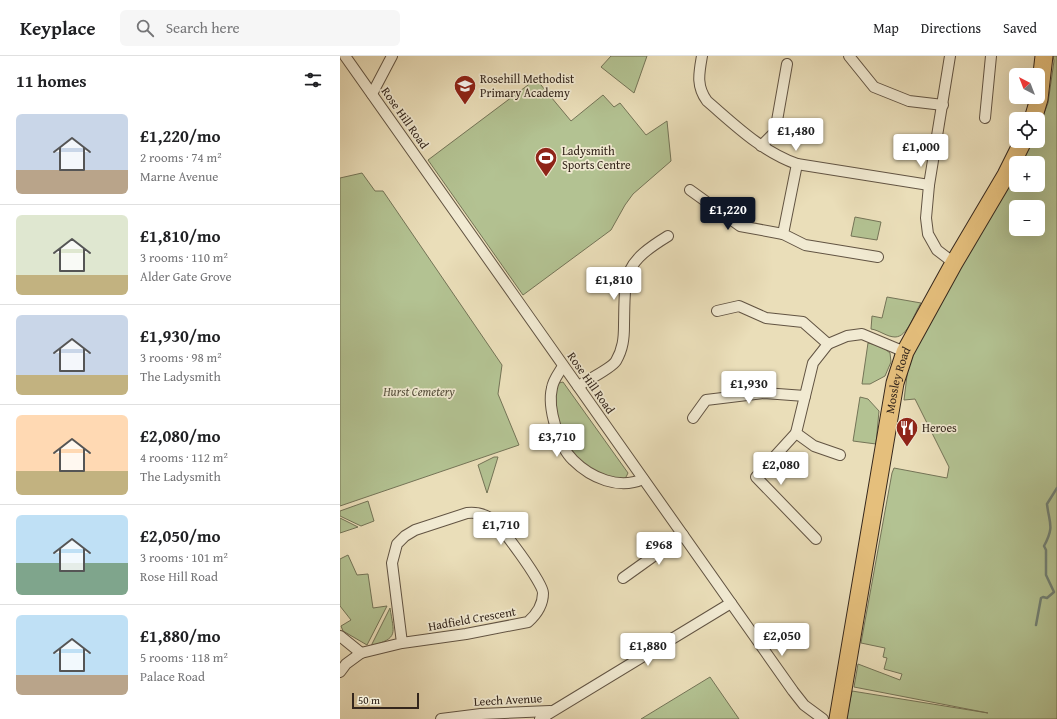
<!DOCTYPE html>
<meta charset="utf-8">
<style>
:root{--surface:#fff;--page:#f6f6f6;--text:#202124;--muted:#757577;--line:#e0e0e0;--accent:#111827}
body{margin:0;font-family:"Gentium Book Plus",serif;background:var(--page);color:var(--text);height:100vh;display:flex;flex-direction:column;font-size:15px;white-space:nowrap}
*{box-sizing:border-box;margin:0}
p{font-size:13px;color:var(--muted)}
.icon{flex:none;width:22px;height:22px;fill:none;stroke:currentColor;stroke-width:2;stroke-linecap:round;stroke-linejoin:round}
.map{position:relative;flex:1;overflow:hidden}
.drawer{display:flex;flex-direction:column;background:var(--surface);width:340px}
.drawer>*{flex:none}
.needle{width:26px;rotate:318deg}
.buttons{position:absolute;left:669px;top:12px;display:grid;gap:8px}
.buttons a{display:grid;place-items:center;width:36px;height:36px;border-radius:6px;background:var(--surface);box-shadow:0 4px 16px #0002;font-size:20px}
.scale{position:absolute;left:12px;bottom:10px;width:67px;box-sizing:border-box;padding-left:4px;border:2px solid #34261c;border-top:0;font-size:11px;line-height:14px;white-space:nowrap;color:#34261c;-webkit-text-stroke:3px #f1ead2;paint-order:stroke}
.price{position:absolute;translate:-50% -34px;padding:0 9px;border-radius:4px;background:#fff;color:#222;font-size:13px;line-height:26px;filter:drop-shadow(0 1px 2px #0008)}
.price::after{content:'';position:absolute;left:50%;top:24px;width:12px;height:9px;margin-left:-6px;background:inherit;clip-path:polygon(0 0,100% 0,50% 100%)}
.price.selected{background:var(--accent);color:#fff}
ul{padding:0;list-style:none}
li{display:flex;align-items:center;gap:12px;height:100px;padding:0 16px}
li+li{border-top:1px solid var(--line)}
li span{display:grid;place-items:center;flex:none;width:112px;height:80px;border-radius:6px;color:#555}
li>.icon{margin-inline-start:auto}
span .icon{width:48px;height:48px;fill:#fffc;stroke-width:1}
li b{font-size:17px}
h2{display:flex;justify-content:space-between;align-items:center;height:48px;padding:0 16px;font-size:17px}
header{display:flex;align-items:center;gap:24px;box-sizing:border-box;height:56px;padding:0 20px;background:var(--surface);border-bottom:1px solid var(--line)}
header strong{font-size:19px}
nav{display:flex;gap:22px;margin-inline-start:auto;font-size:14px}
.search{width:280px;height:36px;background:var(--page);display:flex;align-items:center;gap:10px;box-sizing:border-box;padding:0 14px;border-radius:6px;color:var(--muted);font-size:15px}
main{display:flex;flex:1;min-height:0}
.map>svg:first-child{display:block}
.green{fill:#b3c292;stroke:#747457;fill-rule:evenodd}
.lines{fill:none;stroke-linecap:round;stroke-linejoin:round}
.stream{stroke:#708075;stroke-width:2.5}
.street-casing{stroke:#625443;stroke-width:12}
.primary-casing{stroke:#34261c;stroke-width:19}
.street{stroke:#f1ead2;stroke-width:10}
.primary{stroke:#e5bf7c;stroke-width:17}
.labels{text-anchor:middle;stroke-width:3.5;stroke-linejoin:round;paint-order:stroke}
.poi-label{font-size:12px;fill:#34261c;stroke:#f1ead2;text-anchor:start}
.street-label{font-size:12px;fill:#34261c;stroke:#f1ead2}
.park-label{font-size:12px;font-style:italic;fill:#544d3a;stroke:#f1ead2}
</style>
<header>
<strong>Keyplace</strong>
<div class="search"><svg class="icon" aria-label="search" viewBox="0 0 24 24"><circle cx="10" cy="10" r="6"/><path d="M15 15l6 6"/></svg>Search here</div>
<nav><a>Map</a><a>Directions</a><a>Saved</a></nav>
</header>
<main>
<section class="drawer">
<h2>11 homes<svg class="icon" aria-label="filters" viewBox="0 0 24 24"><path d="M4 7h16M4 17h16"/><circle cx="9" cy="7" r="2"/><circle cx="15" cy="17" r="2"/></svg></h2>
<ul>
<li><span style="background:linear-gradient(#c9d6e8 70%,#b9a48a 0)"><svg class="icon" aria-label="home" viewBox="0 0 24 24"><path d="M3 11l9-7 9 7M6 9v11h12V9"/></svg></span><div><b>£1,220/mo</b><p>2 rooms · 74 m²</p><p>Marne Avenue</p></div></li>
<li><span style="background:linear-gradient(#dfe7d0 75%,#c2b280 0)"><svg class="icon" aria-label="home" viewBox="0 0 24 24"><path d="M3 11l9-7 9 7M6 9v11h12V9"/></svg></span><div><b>£1,810/mo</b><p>3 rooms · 110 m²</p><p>Alder Gate Grove</p></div></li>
<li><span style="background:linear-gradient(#c9d6e8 75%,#c2b280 0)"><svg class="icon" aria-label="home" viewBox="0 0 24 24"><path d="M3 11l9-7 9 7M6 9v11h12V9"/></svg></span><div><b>£1,930/mo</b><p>3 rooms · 98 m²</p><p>The Ladysmith</p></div></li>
<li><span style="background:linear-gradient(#ffd9b3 70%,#c2b280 0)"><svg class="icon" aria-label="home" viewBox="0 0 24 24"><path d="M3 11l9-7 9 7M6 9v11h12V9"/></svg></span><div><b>£2,080/mo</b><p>4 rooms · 112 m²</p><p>The Ladysmith</p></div></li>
<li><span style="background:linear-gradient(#bfe0f5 60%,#7fa58c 0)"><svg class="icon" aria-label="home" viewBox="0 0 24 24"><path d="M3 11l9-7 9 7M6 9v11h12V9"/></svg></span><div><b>£2,050/mo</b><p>3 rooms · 101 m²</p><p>Rose Hill Road</p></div></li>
<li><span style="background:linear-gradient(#bfe0f5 75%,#b9a48a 0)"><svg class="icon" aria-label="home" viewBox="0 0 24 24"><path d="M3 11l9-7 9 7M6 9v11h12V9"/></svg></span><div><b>£1,880/mo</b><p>5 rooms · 118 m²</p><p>Palace Road</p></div></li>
</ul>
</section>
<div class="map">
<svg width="717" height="663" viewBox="0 0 717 663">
<rect width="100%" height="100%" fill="#eadeb9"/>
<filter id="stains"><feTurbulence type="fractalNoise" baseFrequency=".005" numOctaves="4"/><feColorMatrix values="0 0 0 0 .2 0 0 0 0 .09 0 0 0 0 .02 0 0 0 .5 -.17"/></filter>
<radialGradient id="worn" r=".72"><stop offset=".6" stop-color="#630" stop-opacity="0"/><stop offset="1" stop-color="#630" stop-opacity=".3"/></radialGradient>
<g class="green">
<path d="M271 0H307L294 37 261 11Z"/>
<path d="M713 0H717V663H506L512 635 648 657 514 631 518 608 560 624 562 618 544 613 547 602 543 601 545 592 521 587 552 417 554 412 607 422 609 411 575 343 564 344 569 303 676 112V129H698V107H679L692 85H698V73L708 47 714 5ZM676 151H698V173H676Z"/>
<path d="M196 23 231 65 263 39 274 51 280 47 306 79 327 65 331 105 293 138 285 149 271 174 183 239 88 104Z"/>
<path d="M22 117 35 135H43L162 309 158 338 179 389 0 450V122Z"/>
<path d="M515 161 541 166 537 184 511 180Z"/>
<path d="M547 241 581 247C574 257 568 281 555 281 547 281 539 274 531 273L532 260 542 262Z"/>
<path d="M528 287 541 290 550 297 551 306 545 320 530 328H522Z"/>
<path d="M223 326 288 417 285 423C269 427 247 412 236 402 222 388 208 342 219 327Z"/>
<path d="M520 341 528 343 539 355 536 388 513 385Z"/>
<path d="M154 401H158L147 437 138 409Z"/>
<path d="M28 445 34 465 21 470 0 460V455Z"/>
<path d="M0 462 18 471 0 477Z"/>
<path d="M8 499 17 519 28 518 33 552 47 550 27 589 3 575 1 570 11 564 0 550V503Z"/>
<path d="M50 552C54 578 59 582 31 590Z"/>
<path d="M370 621 399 663H301Z"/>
</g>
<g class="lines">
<path class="stream" d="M696 569 701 542 703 541 707 542 714 536 706 519V494L704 490C715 470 709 467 707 448L717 432"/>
<g class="street-casing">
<g id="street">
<path d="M5 0 453 635 464 649 483 663"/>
<path d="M362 0C359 17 356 30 367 45 395 69 421 95 457 108L589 129"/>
<path d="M509 0 534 31 569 45 603 49"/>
<path d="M610 0 589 129 586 162 588 178 597 194 614 207"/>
<path d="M32 38 52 0"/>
<path d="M645 62 651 0"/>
<path d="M421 90 435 76 447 8"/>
<path d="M457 108 443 178 465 189 538 201"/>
<path d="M350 134 400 170 443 178"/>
<path d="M377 255 399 250 426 262 463 266 488 288 507 280 522 278 565 296"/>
<path d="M488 288 473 307 456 377 474 390 500 399"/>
<path d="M223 310C219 317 213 324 212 332 207 351 219 391 233 404 251 422 279 434 303 423"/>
<path d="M238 330C246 325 272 312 276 305 283 293 284 282 284 269 285 219 282 208 328 180"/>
<path d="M353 362 366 344 424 337 465 340"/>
<path d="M456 377 416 421 476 483"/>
<path d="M283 522 343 479"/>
<path d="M0 580 21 597"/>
<path d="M0 616 6 608 21 597 62 587 126 578 188 566C197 558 203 549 203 537 203 527 160 468 150 462 142 457 136 456 127 457L75 474 65 480 57 488 52 507 62 587"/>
<path d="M101 663 141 658 210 655"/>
<path d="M200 663 391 547"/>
</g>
</g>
<g class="primary-casing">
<g id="primary">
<path d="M693 63 699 43 704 0"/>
<path id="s1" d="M498 663 555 327 565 296 614 207 666 119 683 85"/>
</g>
</g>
<use href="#street" class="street"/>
<use href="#primary" class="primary"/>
</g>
<defs>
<g id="school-pin" transform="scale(1.15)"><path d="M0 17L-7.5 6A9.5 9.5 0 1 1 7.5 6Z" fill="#8f2418" stroke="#f1ead2"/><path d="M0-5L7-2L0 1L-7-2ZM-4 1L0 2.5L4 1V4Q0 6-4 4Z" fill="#fff"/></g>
<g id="stadium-pin" transform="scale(1.15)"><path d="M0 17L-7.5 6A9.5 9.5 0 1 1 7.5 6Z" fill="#8f2418" stroke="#f1ead2"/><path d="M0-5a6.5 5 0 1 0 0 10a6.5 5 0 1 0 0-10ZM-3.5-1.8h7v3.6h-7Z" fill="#fff"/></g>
<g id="restaurant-pin" transform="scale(1.15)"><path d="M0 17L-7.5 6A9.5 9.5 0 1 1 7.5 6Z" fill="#8f2418" stroke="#f1ead2"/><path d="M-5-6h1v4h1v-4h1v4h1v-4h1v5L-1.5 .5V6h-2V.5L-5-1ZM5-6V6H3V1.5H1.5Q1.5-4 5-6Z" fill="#fff"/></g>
</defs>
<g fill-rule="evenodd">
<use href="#school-pin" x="125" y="30"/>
<use href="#stadium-pin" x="206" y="102"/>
<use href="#restaurant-pin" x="567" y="372"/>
</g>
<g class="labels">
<g class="poi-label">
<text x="140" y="27">Rosehill Methodist<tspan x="140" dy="14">Primary Academy</tspan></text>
<text x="222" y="99">Ladysmith<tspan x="222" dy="14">Sports Centre</tspan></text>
<text x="582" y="376">Heroes</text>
</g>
<g class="street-label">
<text transform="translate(65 62) rotate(55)" y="4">Rose Hill Road</text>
<text dy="4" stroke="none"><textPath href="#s1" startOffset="344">Mossley Road</textPath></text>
<text transform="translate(251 327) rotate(55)" y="4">Rose Hill Road</text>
<text transform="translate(132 563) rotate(-10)" y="4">Hadfield Crescent</text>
<text transform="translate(168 644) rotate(-3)" y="4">Leech Avenue</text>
</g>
<g class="park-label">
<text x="79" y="340">Hurst Cemetery</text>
</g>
</g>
<rect width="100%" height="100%" filter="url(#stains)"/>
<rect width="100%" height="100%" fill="url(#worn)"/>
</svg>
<div class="buttons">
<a><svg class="needle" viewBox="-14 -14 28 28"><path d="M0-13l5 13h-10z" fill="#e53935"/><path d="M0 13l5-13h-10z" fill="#757577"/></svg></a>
<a><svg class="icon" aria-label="locate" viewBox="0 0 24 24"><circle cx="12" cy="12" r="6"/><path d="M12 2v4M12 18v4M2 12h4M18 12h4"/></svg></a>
<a>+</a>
<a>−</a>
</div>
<div class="scale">50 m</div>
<b class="price" style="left:456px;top:96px">£1,480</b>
<b class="price" style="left:581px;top:112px">£1,000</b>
<b class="price selected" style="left:388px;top:175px">£1,220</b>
<b class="price" style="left:274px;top:245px">£1,810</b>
<b class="price" style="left:409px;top:349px">£1,930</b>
<b class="price" style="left:217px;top:402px">£3,710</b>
<b class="price" style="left:441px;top:430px">£2,080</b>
<b class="price" style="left:161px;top:490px">£1,710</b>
<b class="price" style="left:319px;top:510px">£968</b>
<b class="price" style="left:442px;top:601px">£2,050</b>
<b class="price" style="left:308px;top:611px">£1,880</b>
</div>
</main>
